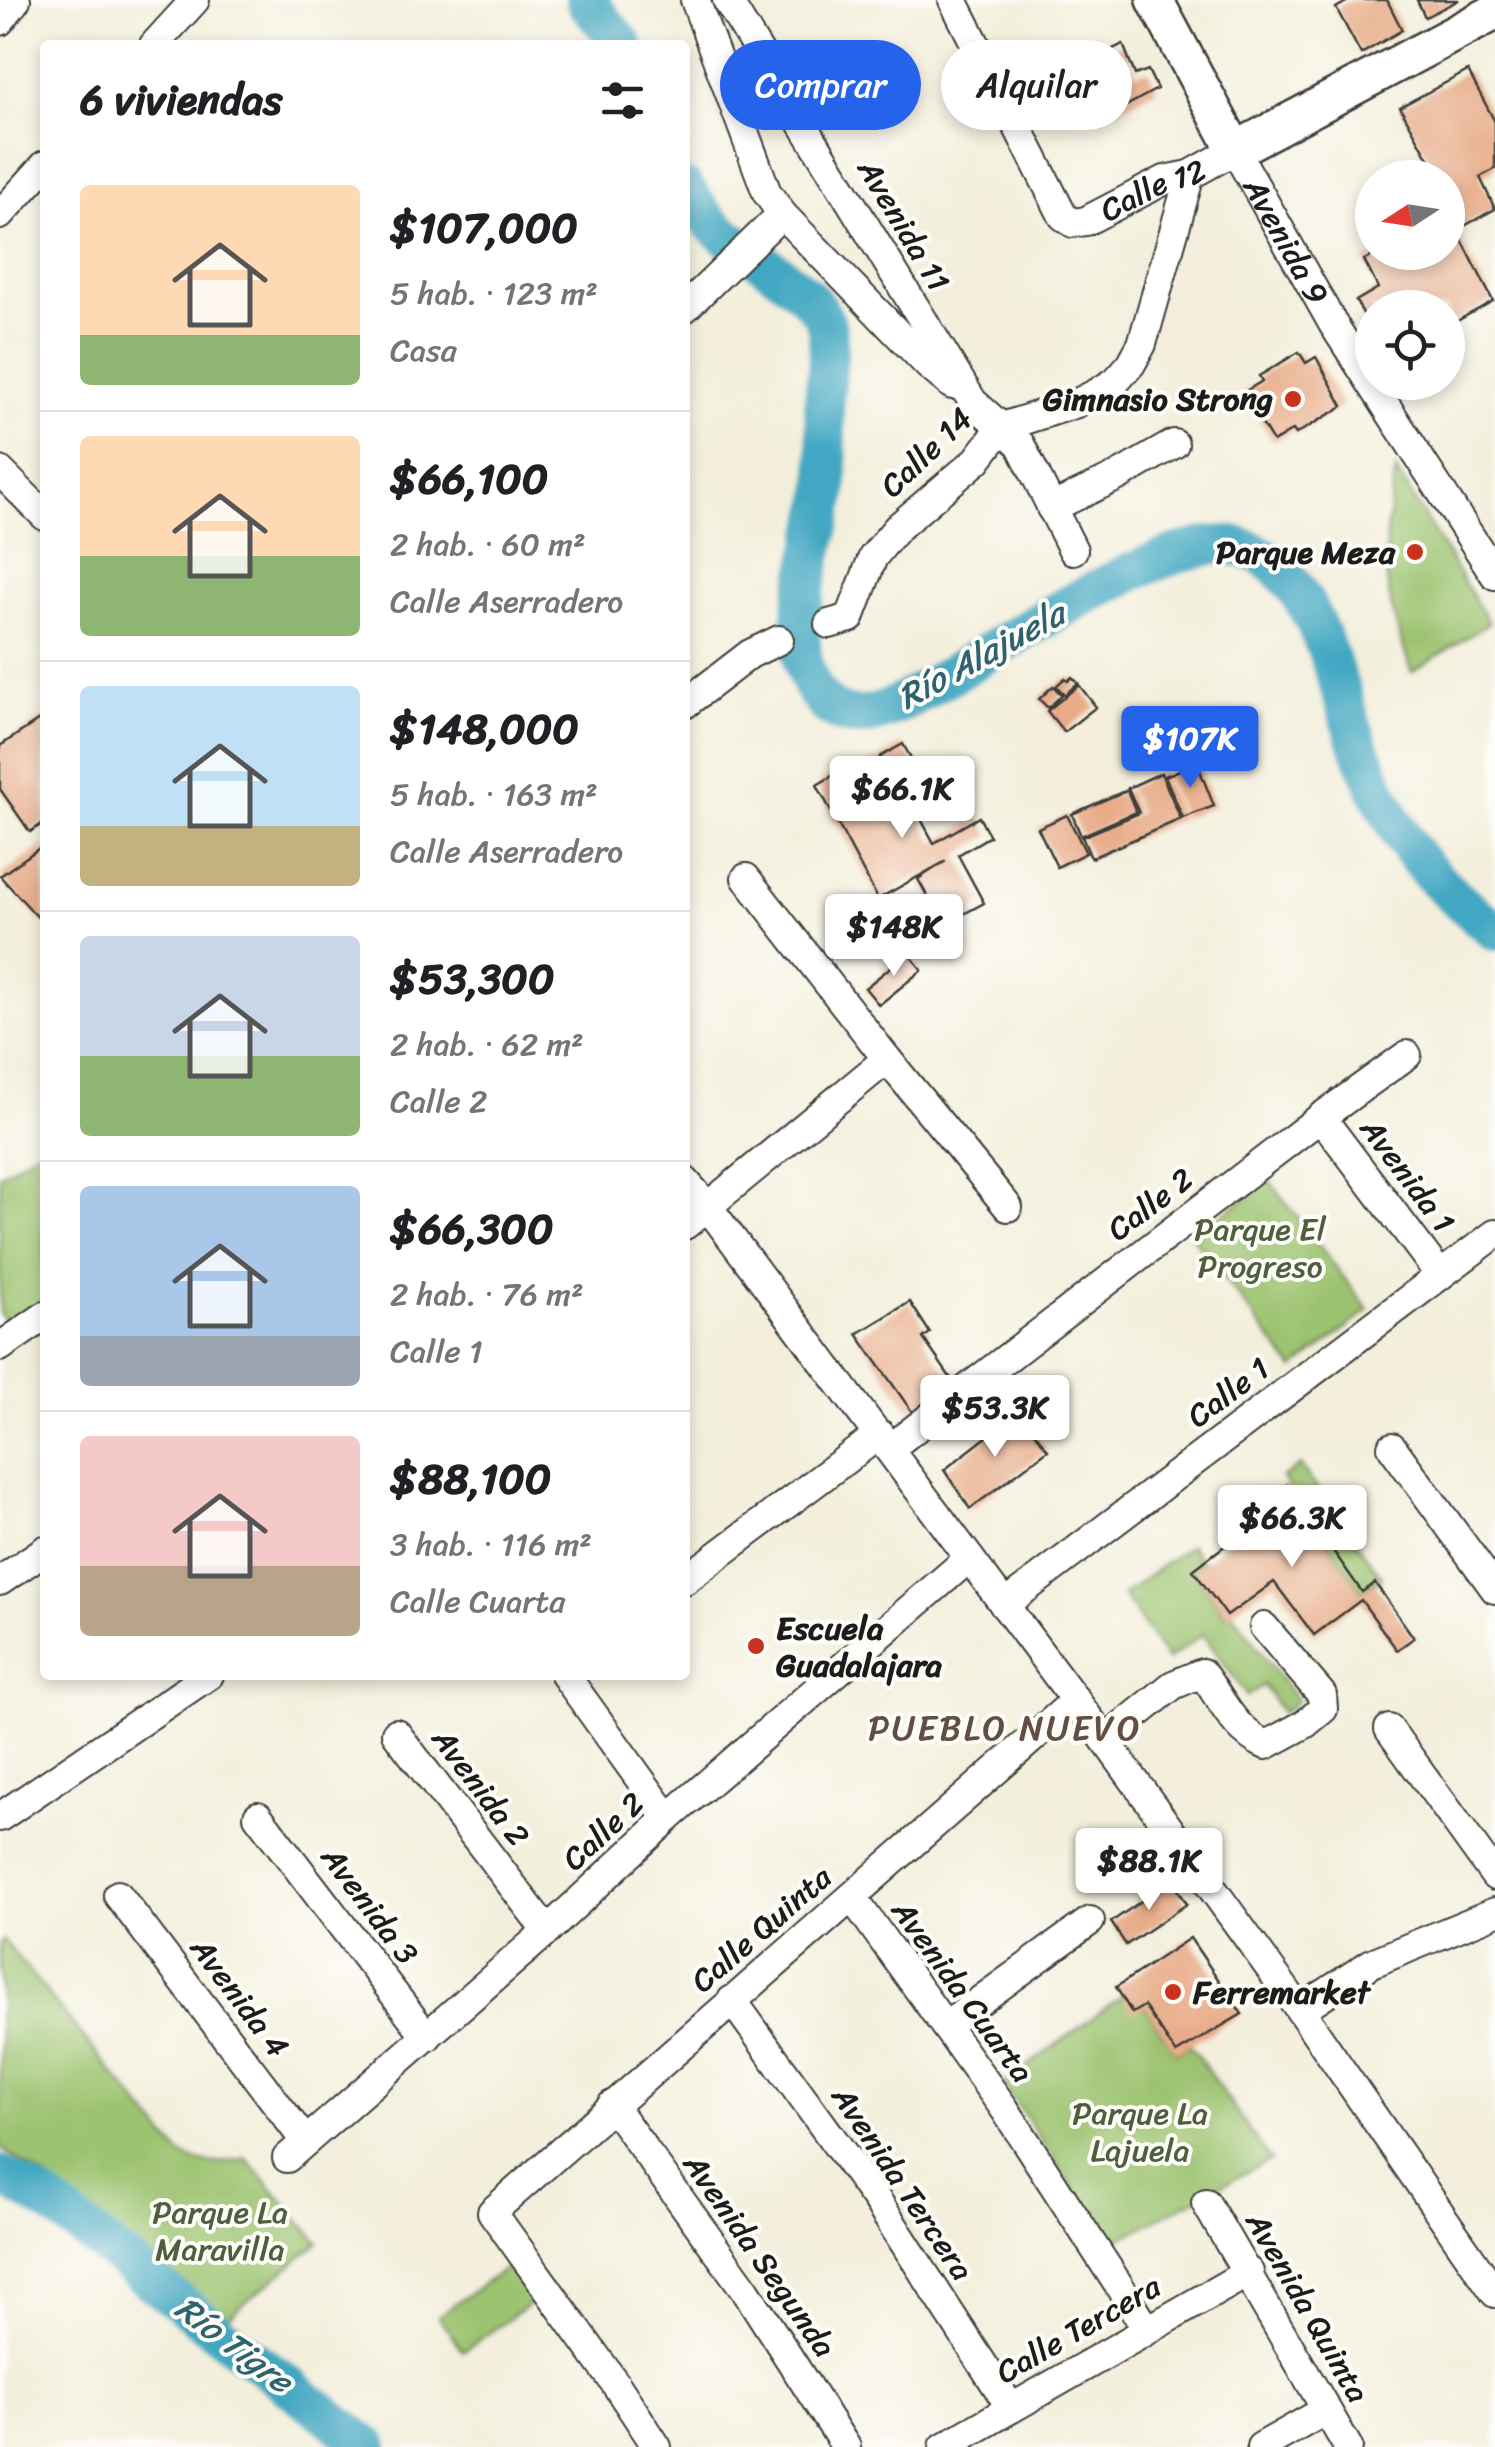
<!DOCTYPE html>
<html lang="es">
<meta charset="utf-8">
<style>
:root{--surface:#fff;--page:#f2f2f2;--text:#202124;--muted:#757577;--line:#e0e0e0;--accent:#2563eb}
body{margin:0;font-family:Sriracha,sans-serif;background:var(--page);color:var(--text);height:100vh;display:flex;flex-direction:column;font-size:38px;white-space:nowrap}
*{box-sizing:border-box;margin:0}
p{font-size:32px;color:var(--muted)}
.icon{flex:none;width:55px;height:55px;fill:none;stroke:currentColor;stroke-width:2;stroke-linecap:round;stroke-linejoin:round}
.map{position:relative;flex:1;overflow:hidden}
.side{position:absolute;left:40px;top:40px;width:650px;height:1640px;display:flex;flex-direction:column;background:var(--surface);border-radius:10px;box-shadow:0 5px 15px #0003}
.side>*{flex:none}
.banner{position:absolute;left:720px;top:40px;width:625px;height:90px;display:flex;gap:20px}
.needle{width:65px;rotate:258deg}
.fabs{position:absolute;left:1355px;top:160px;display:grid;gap:20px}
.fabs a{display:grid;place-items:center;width:110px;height:110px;border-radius:50%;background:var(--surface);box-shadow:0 5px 15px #0003;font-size:50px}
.price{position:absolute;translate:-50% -85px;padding:0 22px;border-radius:10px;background:#fff;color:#222;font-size:32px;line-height:65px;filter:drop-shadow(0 2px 5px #0008)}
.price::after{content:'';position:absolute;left:50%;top:60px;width:30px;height:22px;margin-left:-15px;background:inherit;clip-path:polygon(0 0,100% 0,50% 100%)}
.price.selected{background:var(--accent);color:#fff}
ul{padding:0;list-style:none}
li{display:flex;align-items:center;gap:30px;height:250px;padding:0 40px}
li+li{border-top:2px solid var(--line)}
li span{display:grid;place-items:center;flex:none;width:280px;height:200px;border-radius:10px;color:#555}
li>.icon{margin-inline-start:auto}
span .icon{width:120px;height:120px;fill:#fffc;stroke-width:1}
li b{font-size:42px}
h2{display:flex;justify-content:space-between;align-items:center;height:120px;padding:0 40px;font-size:42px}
.chip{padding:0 35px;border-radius:45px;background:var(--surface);box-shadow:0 5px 15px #0003;font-size:35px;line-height:90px}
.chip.selected{background:var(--accent);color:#fff}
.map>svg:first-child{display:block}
.green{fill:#9cc36f;stroke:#5c7046;stroke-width:2.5}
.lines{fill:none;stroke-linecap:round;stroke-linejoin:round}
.river{stroke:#42a7c2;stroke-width:40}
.building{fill:#e8ac89}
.minor-casing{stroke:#3c3c39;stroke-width:32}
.major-casing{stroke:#3c3c39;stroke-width:40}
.minor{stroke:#fff;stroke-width:28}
.major{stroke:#fff;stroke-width:35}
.poi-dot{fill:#c8321e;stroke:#fdfcf7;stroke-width:4}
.labels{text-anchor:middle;stroke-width:8;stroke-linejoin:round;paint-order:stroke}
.street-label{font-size:32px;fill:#1c1c1c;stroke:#fdfcf7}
.poi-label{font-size:32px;font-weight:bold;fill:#1c1c1c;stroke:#fdfcf7;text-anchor:end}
.park-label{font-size:32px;fill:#4f5f3d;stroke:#fdfcf7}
.water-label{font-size:35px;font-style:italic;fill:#2f626f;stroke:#fdfcf7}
.neighbourhood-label{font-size:35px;letter-spacing:2.5px;fill:#634e42;stroke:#fdfcf7}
</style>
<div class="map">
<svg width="1495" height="2447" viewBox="0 0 1495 2447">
<rect width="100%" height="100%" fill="#fdfcf7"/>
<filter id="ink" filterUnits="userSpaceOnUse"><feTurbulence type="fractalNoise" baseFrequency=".01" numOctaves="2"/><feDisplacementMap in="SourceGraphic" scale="20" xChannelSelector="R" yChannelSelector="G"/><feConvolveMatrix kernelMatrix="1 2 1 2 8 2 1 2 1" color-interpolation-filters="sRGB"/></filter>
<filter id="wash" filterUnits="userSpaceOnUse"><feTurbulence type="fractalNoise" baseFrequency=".0048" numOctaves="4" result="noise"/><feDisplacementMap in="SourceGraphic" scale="40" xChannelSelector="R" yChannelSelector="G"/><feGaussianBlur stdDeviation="2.25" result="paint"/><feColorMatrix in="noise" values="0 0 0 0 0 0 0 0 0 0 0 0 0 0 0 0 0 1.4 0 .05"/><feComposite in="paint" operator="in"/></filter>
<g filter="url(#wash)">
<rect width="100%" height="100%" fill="#f3efdc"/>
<g class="green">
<path d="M1396 470 1489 623 1412 672C1381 587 1380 559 1396 470Z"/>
<path d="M45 1145V1301L9 1326 0 1314V1175Z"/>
<path d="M1268 1179 1369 1310 1294 1369 1193 1238Z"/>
<path d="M1300 1465 1382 1577 1362 1592 1282 1478Z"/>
<path d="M1190 1545 1203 1563 1194 1571 1226 1616 1232 1612 1297 1701 1282 1713 1263 1685 1247 1696 1203 1634 1167 1660 1123 1595Z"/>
<path d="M3 1940 180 2154C203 2166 221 2165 246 2158L319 2242 226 2318 45 2178 0 2148V1943Z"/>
<path d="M1122 1996 1144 2006 1176 2053 1190 2045 1270 2160 1111 2243 1003 2084Z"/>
<path d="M509 2266 534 2301 463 2351 438 2316Z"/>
</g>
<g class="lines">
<g class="river">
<path d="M585 0 623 45"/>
<path d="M685 189C694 201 702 215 713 225 740 251 817 289 826 325 832 350 825 376 824 401 824 431 831 463 827 493 819 552 776 647 821 699 831 711 847 717 862 716 890 713 921 691 945 678 1009 641 1157 542 1226 545 1310 548 1334 681 1358 743 1370 774 1386 810 1404 839 1425 875 1464 904 1495 931"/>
<path d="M0 2175 48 2202 369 2447"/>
</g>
</g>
<g id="blocks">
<g class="building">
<path d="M1350 0H1387L1402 30 1361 54 1336 8Z"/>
<path d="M1417 0H1459L1425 17Z"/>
<path d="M1123 44 1135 75 1148 70 1157 89 1115 112 1101 82 1075 94 1064 74Z"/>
<path d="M1468 71 1495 122V169L1480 177 1495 209 1457 230 1493 301 1448 326V308H1372V329L1356 301 1378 288 1364 260 1380 252H1448V220L1461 214 1448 191V178H1440L1400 107Z"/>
<path d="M1299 352 1306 363 1316 357 1343 406 1296 434 1293 430 1273 442 1243 393 1262 381 1259 376Z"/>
<path d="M1072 677 1078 683 1065 695 1056 686 1065 678 1068 681Z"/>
<path d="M1079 685 1096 707 1064 732 1047 711Z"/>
<path d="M1053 686 1062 695 1048 708 1039 699Z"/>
<path d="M45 716V822L30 832 0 789V746Z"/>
<path d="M903 744 924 781 901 794 880 757Z"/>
<path d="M879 759 899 794 868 814 900 796 903 800 909 797 934 843 979 817 990 836 958 855 984 903 943 925 918 879 946 861 878 899 817 785 846 768 851 776Z"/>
<path d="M1197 763 1214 806 1183 818 1165 776Z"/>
<path d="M1161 773 1181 819 1091 858 1082 837 1139 813 1128 788Z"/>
<path d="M1127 790 1136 812 1081 836 1072 814Z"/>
<path d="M1067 815 1086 853 1057 867 1038 828Z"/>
<path d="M45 844V925L0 876Z"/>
<path d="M908 953 922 970 879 1005 865 988Z"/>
<path d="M910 1302 930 1333 923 1338 952 1380 915 1416 857 1334Z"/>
<path d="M1019 1412 1048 1450 970 1509 944 1470Z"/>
<path d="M1287 1485 1362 1592 1375 1583 1414 1638 1397 1650 1361 1600 1314 1635 1274 1582 1227 1616 1193 1570 1240 1534 1234 1526Z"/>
<path d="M1172 1880 1187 1904 1126 1945 1111 1922Z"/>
<path d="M1190 1938 1242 2014 1176 2053 1144 2006 1132 2013 1116 1987Z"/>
</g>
</g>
</g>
<g filter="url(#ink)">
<use href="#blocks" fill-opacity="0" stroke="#3c3c39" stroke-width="2.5"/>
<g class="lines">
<g class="minor-casing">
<g id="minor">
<path d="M695 0 767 193 782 214 929 366 952 385"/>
<path d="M727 0 973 402 1020 444 1073 550"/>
<path id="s1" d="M953 0 1063 216 1073 223 1086 221 1165 180 1190 175 1235 150 1333 324 1495 575"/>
<path d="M0 21 16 0"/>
<path d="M154 45 195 0"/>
<path d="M0 215 45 165"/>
<path d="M685 308 782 214"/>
<path d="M0 471 45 516"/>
<path d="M1051 508 1118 476 1174 444"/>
<path d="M829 624 850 618 873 557 897 528 977 460 1002 427 1077 403 1097 393 1116 381 1131 364 1142 344 1190 175"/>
<path d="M685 704 750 654 779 640"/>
<path d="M746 878 887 1059 1008 1207"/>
<path d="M1321 1117 1440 1275"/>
<path d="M685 1181 709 1208 1105 1740 1300 2010 1495 2293"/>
<path d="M685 1225 887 1059"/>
<path d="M0 1347 45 1316"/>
<path d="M1392 1447 1495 1589"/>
<path d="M890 1448 1321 1117 1407 1055"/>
<path d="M685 1580 880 1434"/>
<path d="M0 1581 45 1550"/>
<path d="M1004 1605 1495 1234"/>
<path d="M565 1675 668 1818"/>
<path d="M1389 1729 1495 1876"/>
<path d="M396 1733 547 1931"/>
<path d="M1105 1740 1173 1685 1202 1673C1222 1700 1234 1731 1266 1745L1305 1724 1323 1709 1322 1695 1264 1627"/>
<path d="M258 1816 427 2037"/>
<path d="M0 1817 209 1675"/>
<path d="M118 1895 305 2141"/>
<path d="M852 1897 1004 2108 1147 2329"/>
<path d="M732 2000 876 2199 1011 2408"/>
<path d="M1300 2010 1372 1963 1495 1912"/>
<path d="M945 2026 1090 1921"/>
<path d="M612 2105 746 2291 846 2447"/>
<path d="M287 2158 547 1931 668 1818 969 1558"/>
<path d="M1206 2203 1348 2447"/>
<path d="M657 2447 615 2383 492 2212 1076 1700"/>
<path d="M944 2447 1249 2272"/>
<path d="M1261 2447 1326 2410"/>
</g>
</g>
<g class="major-casing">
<path id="major" d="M1155 0 1235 150 1495 12"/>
</g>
<use href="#minor" class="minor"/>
<use href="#major" class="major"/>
</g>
</g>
<g class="poi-dot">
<circle cx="1293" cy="399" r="10"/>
<circle cx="1415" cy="552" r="10"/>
<circle cx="756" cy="1646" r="10"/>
<circle cx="1173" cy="1992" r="10"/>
</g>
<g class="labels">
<g class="street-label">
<text dy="11" stroke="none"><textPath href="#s1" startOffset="342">Calle 12</textPath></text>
<text transform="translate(904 225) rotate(59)" y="11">Avenida 11</text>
<text dy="11" stroke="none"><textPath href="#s1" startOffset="538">Avenida 9</textPath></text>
<text transform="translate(926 452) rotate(-44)" y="11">Calle 14</text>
<text transform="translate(1408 1175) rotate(53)" y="11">Avenida 1</text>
<text transform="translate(1150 1204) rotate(-37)" y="11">Calle 2</text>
<text transform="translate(1228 1392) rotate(-37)" y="11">Calle 1</text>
<text transform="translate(481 1787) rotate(53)" y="11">Avenida 2</text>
<text transform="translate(603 1831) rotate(-43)" y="11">Calle 2</text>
<text transform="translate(370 1905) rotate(53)" y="11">Avenida 3</text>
<text transform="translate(761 1929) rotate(-41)" y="11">Calle Quinta</text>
<text transform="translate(963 1991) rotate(54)" y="11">Avenida Cuarta</text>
<text transform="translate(240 1997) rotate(53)" y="11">Avenida 4</text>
<text transform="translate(903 2183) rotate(56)" y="11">Avenida Tercera</text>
<text transform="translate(760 2255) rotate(55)" y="11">Avenida Segunda</text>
<text transform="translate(1308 2307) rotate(60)" y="11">Avenida Quinta</text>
<text transform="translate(1078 2329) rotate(-30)" y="11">Calle Tercera</text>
</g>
<g class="poi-label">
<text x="1273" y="410">Gimnasio Strong</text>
<text x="1395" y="563">Parque Meza</text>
<text x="776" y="1639" text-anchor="start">Escuela<tspan x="776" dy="37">Guadalajara</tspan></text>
<text x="1193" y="2003" text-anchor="start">Ferremarket</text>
</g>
<g class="park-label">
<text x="1260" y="1240">Parque El<tspan x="1260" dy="37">Progreso</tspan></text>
<text x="1140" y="2124">Parque La<tspan x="1140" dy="37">Lajuela</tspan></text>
<text x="220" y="2223">Parque La<tspan x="220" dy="37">Maravilla</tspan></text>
</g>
<g class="water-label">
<text transform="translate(981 655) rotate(-29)" y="12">Río Alajuela</text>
<text transform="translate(234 2344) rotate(37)" y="12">Río Tigre</text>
</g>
<g class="neighbourhood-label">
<text x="1005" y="1740">PUEBLO NUEVO</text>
</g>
</g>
</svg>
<div class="fabs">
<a><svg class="needle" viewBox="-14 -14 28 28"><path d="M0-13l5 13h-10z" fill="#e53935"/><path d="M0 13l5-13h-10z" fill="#757577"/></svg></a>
<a><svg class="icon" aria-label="locate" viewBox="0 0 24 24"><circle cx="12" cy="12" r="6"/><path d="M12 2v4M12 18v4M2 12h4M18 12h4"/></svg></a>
</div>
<b class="price selected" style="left:1190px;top:791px">$107K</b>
<b class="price" style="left:902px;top:841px">$66.1K</b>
<b class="price" style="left:894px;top:979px">$148K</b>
<b class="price" style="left:995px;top:1460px">$53.3K</b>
<b class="price" style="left:1292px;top:1570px">$66.3K</b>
<b class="price" style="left:1149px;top:1913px">$88.1K</b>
<div class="banner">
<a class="chip selected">Comprar</a>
<a class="chip">Alquilar</a>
</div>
<section class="side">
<h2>6 viviendas<svg class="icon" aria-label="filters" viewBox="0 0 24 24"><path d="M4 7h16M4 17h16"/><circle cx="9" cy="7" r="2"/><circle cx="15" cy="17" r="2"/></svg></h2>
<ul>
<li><span style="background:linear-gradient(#ffd9b3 75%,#8fb573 0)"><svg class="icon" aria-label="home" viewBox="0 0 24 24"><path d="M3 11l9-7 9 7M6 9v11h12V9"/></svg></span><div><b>$107,000</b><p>5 hab. · 123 m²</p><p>Casa</p></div></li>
<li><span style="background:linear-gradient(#ffd9b3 60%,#8fb573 0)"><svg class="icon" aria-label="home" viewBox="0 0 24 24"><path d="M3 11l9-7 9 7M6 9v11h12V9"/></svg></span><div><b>$66,100</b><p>2 hab. · 60 m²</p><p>Calle Aserradero</p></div></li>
<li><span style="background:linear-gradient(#bfe0f5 70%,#c2b280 0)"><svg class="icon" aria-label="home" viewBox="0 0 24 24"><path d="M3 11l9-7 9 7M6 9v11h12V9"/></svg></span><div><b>$148,000</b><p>5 hab. · 163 m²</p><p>Calle Aserradero</p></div></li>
<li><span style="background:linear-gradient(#c9d6e8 60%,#8fb573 0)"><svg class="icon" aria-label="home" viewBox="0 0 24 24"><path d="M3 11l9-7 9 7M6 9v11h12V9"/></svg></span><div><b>$53,300</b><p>2 hab. · 62 m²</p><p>Calle 2</p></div></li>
<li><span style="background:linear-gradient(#a9c7e8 75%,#9aa5b1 0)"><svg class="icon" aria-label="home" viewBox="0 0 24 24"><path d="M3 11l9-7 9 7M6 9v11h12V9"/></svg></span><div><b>$66,300</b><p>2 hab. · 76 m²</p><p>Calle 1</p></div></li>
<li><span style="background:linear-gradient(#f6c9c9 65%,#b9a48a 0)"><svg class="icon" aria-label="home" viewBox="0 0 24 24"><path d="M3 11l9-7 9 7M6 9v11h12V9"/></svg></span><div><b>$88,100</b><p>3 hab. · 116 m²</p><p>Calle Cuarta</p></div></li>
</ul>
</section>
</div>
